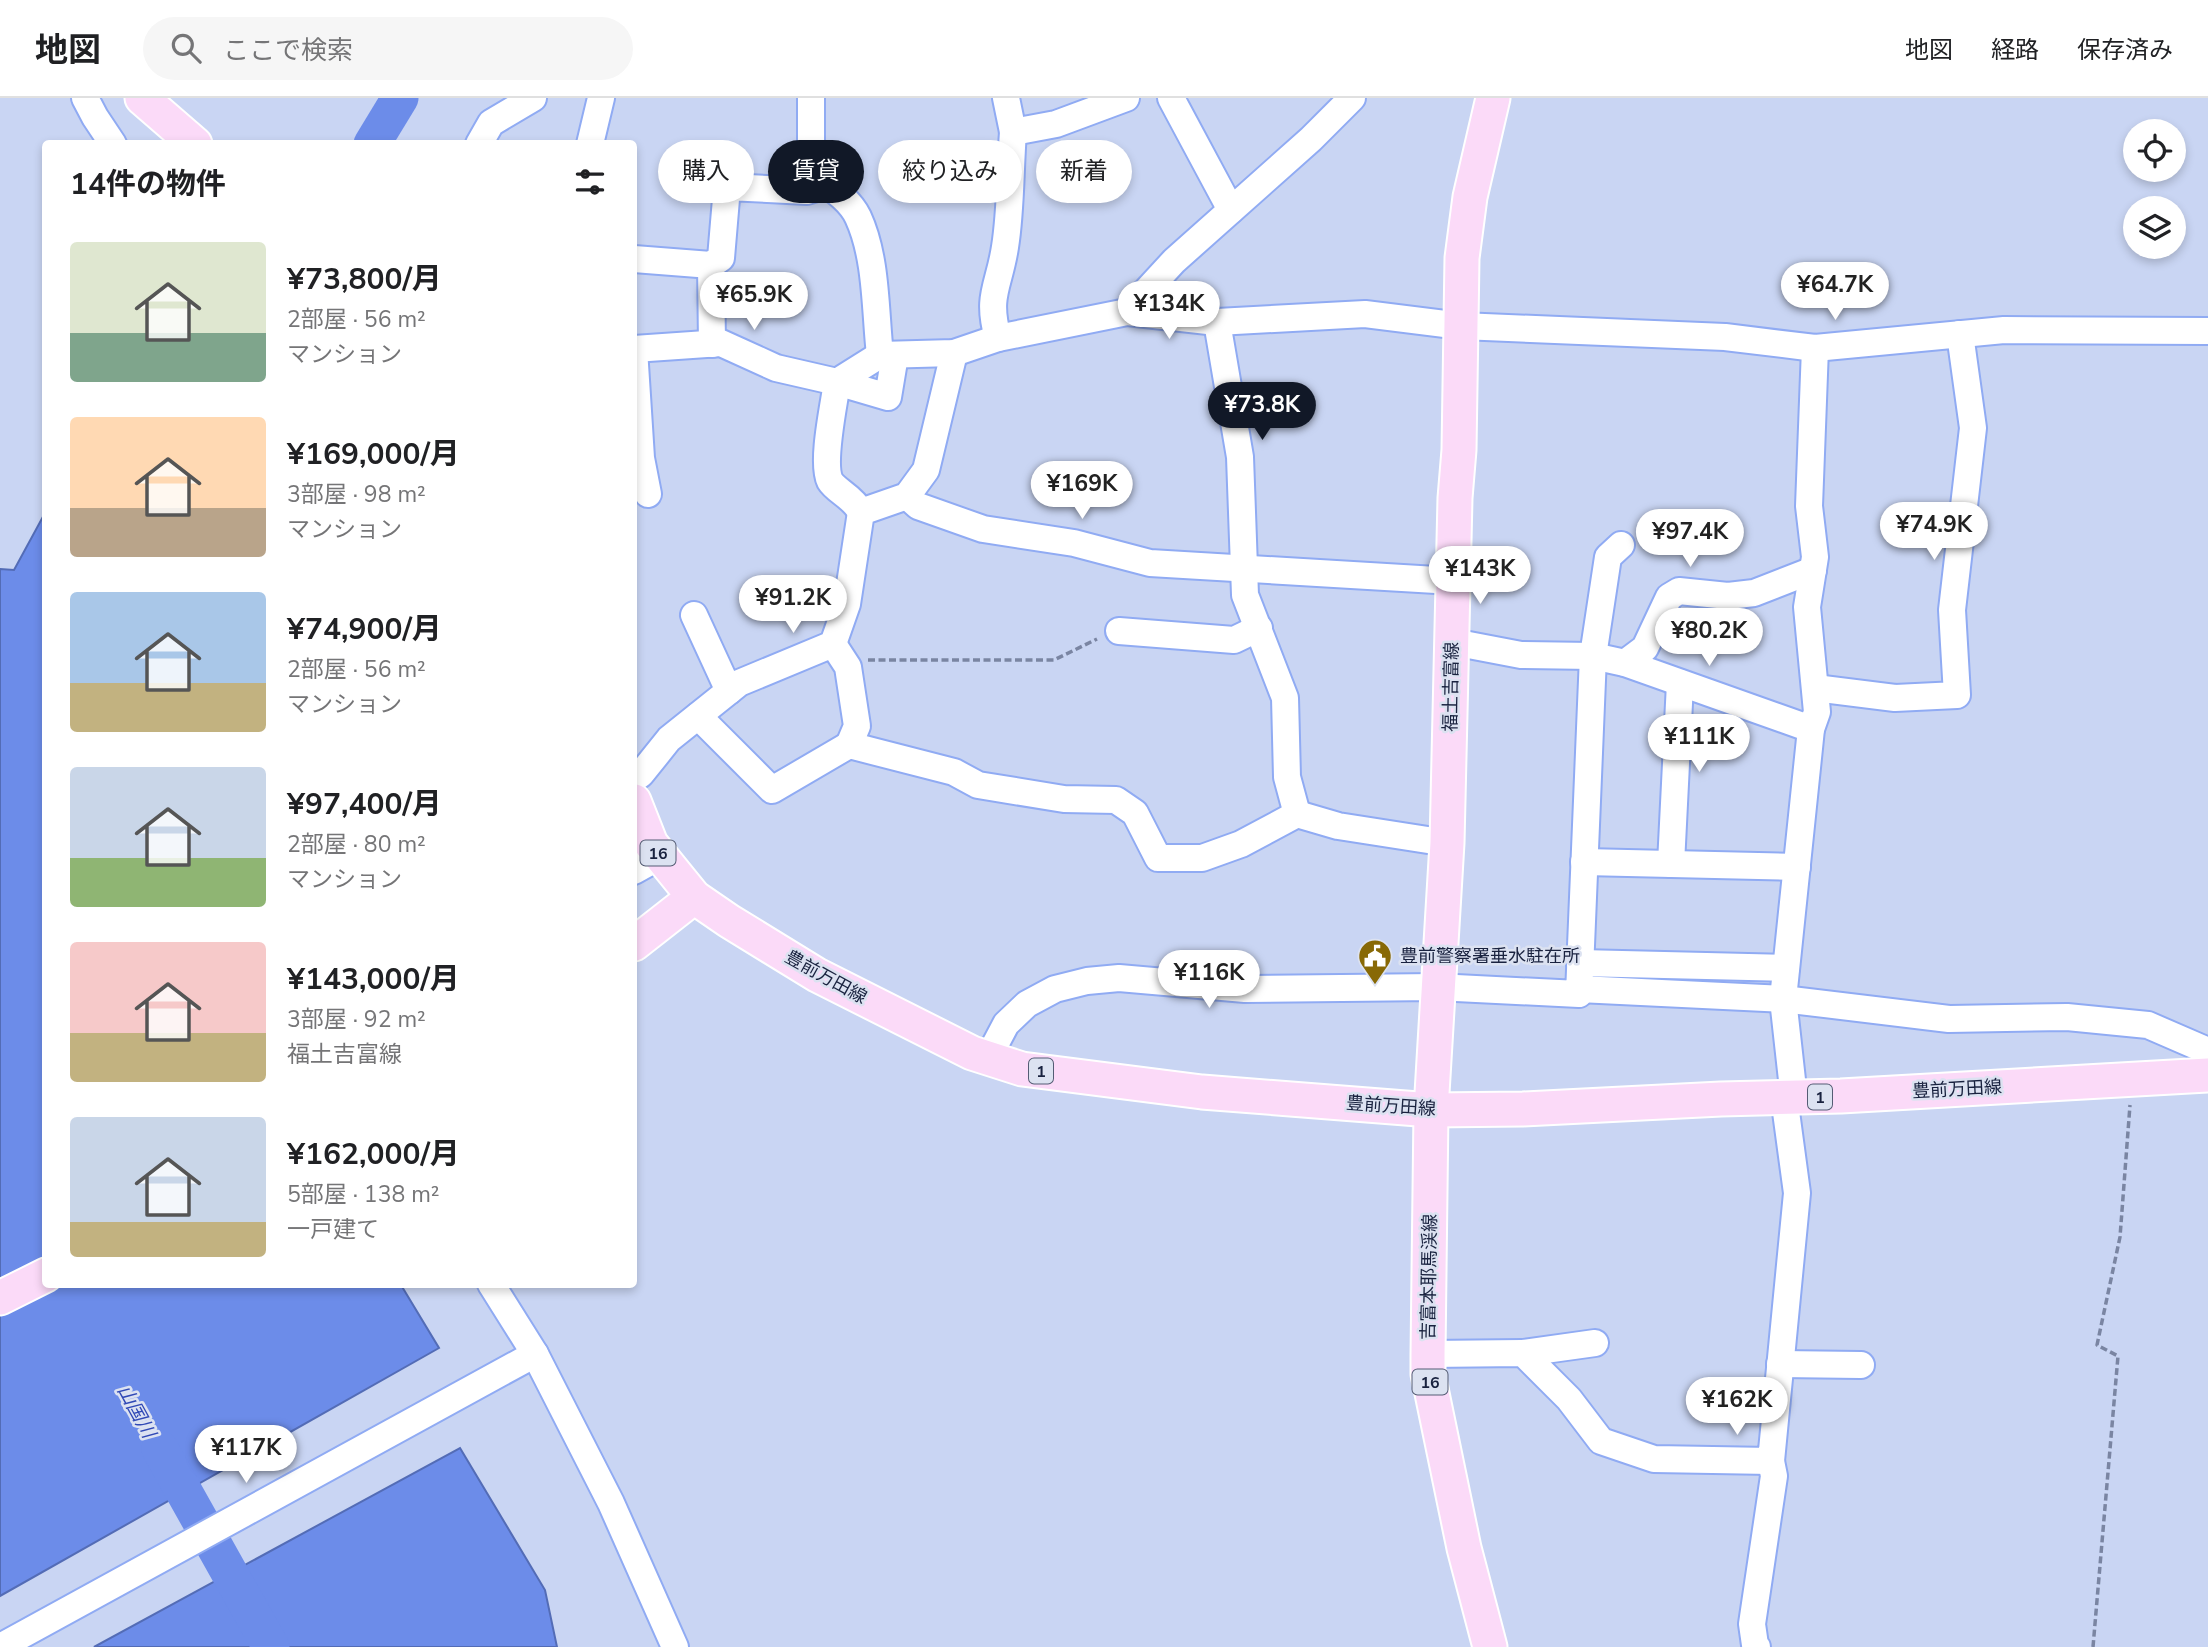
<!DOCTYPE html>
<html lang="ja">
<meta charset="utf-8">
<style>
:root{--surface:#fff;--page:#f6f6f6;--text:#202124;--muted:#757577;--line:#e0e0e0;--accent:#111827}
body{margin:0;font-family:"Nunito Sans","Noto Sans JP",sans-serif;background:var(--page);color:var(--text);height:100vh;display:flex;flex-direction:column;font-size:26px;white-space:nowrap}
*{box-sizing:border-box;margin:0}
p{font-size:23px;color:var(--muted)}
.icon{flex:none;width:38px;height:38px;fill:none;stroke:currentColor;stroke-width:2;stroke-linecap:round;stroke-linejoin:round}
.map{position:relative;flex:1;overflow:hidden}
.panel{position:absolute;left:42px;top:42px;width:595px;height:1148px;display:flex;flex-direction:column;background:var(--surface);border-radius:7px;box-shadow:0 4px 10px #0003}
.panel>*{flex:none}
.guide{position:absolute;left:658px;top:42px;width:665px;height:63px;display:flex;gap:14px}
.controls{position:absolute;left:2123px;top:21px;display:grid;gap:14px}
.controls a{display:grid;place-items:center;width:63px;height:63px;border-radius:50%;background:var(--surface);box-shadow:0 4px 10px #0003;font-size:35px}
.price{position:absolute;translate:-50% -60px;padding:0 16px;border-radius:24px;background:#fff;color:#222;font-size:23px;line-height:46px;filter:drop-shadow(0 2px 4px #0008)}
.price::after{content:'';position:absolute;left:50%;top:42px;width:21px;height:16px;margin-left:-10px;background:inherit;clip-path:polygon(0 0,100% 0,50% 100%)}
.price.current{background:var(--accent);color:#fff}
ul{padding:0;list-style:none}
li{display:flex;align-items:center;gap:21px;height:175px;padding:0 28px}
li span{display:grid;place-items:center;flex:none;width:196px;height:140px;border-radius:7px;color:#555}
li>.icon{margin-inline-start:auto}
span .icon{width:84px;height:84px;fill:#fffc;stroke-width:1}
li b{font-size:30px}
h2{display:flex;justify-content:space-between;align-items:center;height:84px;padding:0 28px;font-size:30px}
.pill{padding:0 24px;border-radius:32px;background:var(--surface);box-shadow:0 4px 10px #0003;font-size:24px;line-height:63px}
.pill.current{background:var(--accent);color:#fff}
header{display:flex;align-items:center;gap:42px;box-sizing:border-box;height:98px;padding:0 35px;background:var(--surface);border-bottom:2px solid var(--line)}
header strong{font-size:33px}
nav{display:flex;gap:38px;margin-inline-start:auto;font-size:24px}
.search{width:490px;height:63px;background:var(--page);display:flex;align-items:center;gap:18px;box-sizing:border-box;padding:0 24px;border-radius:38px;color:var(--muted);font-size:26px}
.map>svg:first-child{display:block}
.water{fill:#6c8ce9;stroke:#536cb6;stroke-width:2}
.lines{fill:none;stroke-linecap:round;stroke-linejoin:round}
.river{stroke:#6c8ce9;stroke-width:37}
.minor-casing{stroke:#90abf3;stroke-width:30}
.major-casing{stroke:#fff;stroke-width:37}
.path{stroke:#7a85a2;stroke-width:3.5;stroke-dasharray:7 3.5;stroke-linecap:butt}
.minor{stroke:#fff;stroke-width:26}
.major{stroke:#fbdaf8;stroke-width:33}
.labels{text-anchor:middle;stroke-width:5;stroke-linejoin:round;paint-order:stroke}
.shield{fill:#dce2f1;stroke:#545c74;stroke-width:2}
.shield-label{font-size:16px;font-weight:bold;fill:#19223f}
.street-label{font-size:18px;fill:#19223f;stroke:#dce2f1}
.poi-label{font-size:18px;fill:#19223f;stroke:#dce2f1;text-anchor:start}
.water-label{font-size:19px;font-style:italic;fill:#3049b6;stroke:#dce2f1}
</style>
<header>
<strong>地図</strong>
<div class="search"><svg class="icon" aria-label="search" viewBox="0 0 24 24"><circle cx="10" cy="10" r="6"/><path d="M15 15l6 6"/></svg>ここで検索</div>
<nav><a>地図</a><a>経路</a><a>保存済み</a></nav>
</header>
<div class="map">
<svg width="2208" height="1549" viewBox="0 0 2208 1549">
<rect width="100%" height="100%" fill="#c9d5f3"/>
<g class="water">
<path d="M45 415 46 1186 401 1187 439 1250 0 1498V471L14 472Z"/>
<path d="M460 1350 545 1492 557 1549H94Z"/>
</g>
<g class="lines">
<g class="river">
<path d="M372 46 400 0"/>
<path d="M160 1351 271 1549"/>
</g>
<g class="minor-casing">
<g id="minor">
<path d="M85 0 95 19 113 46"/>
<path d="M811 0V75C828 88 849 100 858 119 877 160 875 213 880 257"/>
<path d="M1006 0 1013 34"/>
<path d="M1171 0 1231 112"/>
<path d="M479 46 491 25 533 0"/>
<path d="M590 46 601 0"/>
<path d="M634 161 711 167"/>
<path d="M1127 214 1174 163 1311 41 1352 0"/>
<path d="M1217 224 1240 359 1245 497 1285 600 1287 679 1297 716"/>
<path d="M998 240C986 197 999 189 1005 149 1011 112 1010 72 1013 34L1056 26 1126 0"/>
<path d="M712 246 711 167 721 160 727 89 807 93 827 87"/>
<path d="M634 251 721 245 776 270 837 284 880 257 954 255 998 240 1127 214 1217 224 1365 216 1461 228 1725 239 1815 250 2004 232 2208 233"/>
<path d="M634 251 641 360 648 396"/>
<path d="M907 398 918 408 983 431 1074 445 1150 465 1453 483"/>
<path d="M861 414C852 398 836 393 830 383 821 364 834 307 837 284L888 299 895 257"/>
<path d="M694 517 729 593"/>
<path d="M1119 533 1234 542 1259 530"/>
<path d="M1453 544 1521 557 1593 558 1625 565 1811 631"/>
<path d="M833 546 848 569 857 628 849 647"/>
<path d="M1625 565 1645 550 1669 499 1679 493 1728 498 1754 495 1813 472"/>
<path d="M1815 590 1895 600 1957 597 1952 512 1973 330 1960 236"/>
<path d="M698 618 772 692 849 647 954 674 978 687 1064 701 1116 702 1135 715 1158 760H1202L1241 746 1297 716 1338 728 1447 745"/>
<path d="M634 681 641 676 669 641 739 585 833 546 847 506 861 414 907 398 926 372 954 255"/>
<path d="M1584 764 1797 769"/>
<path d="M1671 766 1680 585"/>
<path d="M634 773 661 758"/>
<path d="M1580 865 1786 870"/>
<path d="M1579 891 1783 901 1949 921 2067 919 2148 927 2208 953"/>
<path d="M988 960 1006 926 1027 906 1055 891 1087 883 1119 880 1245 891 1436 889 1579 896 1593 558 1608 459 1621 447"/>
<path d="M1794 1000 1783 901 1811 631 1817 614 1807 509 1815 459 1809 408 1815 250"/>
<path d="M491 1186 535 1256 611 1405 675 1549"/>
<path d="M1523 1255 1595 1245"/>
<path d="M1428 1256 1523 1255 1569 1301 1601 1343 1654 1361 1771 1363 1797 1095 1784 999"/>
<path d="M1780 1266 1861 1267"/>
<path d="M0 1549 535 1256"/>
<path d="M1757 1549 1755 1547 1752 1526 1774 1378 1771 1363"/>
</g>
</g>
<g class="major-casing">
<g id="major">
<path d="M142 0 195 46"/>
<path d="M634 703 651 746 694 799 729 823 817 877 972 955 1022 971 1202 994 1431 1012 1523 1011 1721 1001 1841 998 2208 977"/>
<path d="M634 846 694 799"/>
<path d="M0 1200 46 1177"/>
<path d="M1490 1549 1464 1450 1428 1276V1256L1431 1012 1447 745 1455 400 1459 352 1462 160 1470 99 1493 0"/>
</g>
</g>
<g class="path">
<path d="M868 562H1054L1097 541"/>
<path d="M2093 1549 2118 1258 2097 1247 2120 1139 2130 1007"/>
</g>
<use href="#minor" class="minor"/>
<use href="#major" class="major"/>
</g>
<defs>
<g id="civic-pin" transform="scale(1.75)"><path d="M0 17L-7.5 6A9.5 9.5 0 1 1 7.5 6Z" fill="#886906" stroke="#dce2f1"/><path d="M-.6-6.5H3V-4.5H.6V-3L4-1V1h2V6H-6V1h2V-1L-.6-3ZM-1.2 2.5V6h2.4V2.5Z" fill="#fff"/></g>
</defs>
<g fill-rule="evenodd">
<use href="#civic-pin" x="1375" y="858"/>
</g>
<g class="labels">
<g class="shield">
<rect x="640.5" y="742.5" width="35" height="25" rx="5"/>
<rect x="1029" y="960.5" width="24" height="25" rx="5"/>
<rect x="1808" y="986.5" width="24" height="25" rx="5"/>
<rect x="1412.5" y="1271.5" width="35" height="25" rx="5"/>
</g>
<g class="shield-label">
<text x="658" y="761">16</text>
<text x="1041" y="979">1</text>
<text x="1820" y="1005">1</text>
<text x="1430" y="1290">16</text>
</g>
<g class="street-label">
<text transform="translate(1451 589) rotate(-89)" y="6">福土吉富線</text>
<text transform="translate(826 879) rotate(29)" y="6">豊前万田線</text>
<text transform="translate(1957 991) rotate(-3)" y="6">豊前万田線</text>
<text transform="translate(1391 1008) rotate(4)" y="6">豊前万田線</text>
<text transform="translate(1429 1179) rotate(-89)" y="6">吉富本耶馬渓線</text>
</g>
<g class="poi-label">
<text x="1400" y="864">豊前警察署垂水駐在所</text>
</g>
<g class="water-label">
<text transform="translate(137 1313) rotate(61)" y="7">山国川</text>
</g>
</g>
</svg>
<div class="controls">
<a><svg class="icon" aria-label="locate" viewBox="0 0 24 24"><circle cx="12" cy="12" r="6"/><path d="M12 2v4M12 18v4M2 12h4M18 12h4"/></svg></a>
<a><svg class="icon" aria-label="layers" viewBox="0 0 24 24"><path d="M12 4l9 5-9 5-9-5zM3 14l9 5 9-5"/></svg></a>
</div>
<b class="price" style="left:1835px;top:224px">¥64.7K</b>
<b class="price" style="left:754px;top:234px">¥65.9K</b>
<b class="price" style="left:1169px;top:243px">¥134K</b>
<b class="price current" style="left:1262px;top:344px">¥73.8K</b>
<b class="price" style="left:1082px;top:423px">¥169K</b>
<b class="price" style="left:1934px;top:464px">¥74.9K</b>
<b class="price" style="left:1690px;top:471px">¥97.4K</b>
<b class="price" style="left:1480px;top:508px">¥143K</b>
<b class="price" style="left:793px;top:537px">¥91.2K</b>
<b class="price" style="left:1709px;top:570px">¥80.2K</b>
<b class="price" style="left:1699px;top:676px">¥111K</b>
<b class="price" style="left:1209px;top:912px">¥116K</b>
<b class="price" style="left:1737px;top:1339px">¥162K</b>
<b class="price" style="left:246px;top:1387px">¥117K</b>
<div class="guide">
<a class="pill">購入</a>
<a class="pill current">賃貸</a>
<a class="pill">絞り込み</a>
<a class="pill">新着</a>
</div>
<section class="panel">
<h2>14件の物件<svg class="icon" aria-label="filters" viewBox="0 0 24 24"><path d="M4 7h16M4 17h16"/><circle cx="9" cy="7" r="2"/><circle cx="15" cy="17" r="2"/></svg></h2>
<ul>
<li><span style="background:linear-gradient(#dfe7d0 65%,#7fa58c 0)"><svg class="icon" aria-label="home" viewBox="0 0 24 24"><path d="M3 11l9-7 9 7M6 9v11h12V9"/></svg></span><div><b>¥73,800/月</b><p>2部屋 · 56 m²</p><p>マンション</p></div></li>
<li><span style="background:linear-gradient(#ffd9b3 65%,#b9a48a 0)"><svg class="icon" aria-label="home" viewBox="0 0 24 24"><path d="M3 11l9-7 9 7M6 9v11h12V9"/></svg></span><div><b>¥169,000/月</b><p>3部屋 · 98 m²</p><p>マンション</p></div></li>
<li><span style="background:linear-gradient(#a9c7e8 65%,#c2b280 0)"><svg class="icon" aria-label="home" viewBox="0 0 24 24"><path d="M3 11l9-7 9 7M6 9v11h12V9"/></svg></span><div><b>¥74,900/月</b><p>2部屋 · 56 m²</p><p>マンション</p></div></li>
<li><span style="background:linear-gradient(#c9d6e8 65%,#8fb573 0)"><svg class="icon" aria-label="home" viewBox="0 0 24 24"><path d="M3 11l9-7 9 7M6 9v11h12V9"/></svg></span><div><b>¥97,400/月</b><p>2部屋 · 80 m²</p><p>マンション</p></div></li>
<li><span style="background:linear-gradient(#f6c9c9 65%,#c2b280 0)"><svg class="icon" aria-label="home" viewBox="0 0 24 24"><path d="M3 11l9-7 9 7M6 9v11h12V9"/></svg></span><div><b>¥143,000/月</b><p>3部屋 · 92 m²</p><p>福土吉富線</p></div></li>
<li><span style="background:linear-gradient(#c9d6e8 75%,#c2b280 0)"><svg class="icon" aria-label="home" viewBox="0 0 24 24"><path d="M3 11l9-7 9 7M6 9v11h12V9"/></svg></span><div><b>¥162,000/月</b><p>5部屋 · 138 m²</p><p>一戸建て</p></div></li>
</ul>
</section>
</div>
